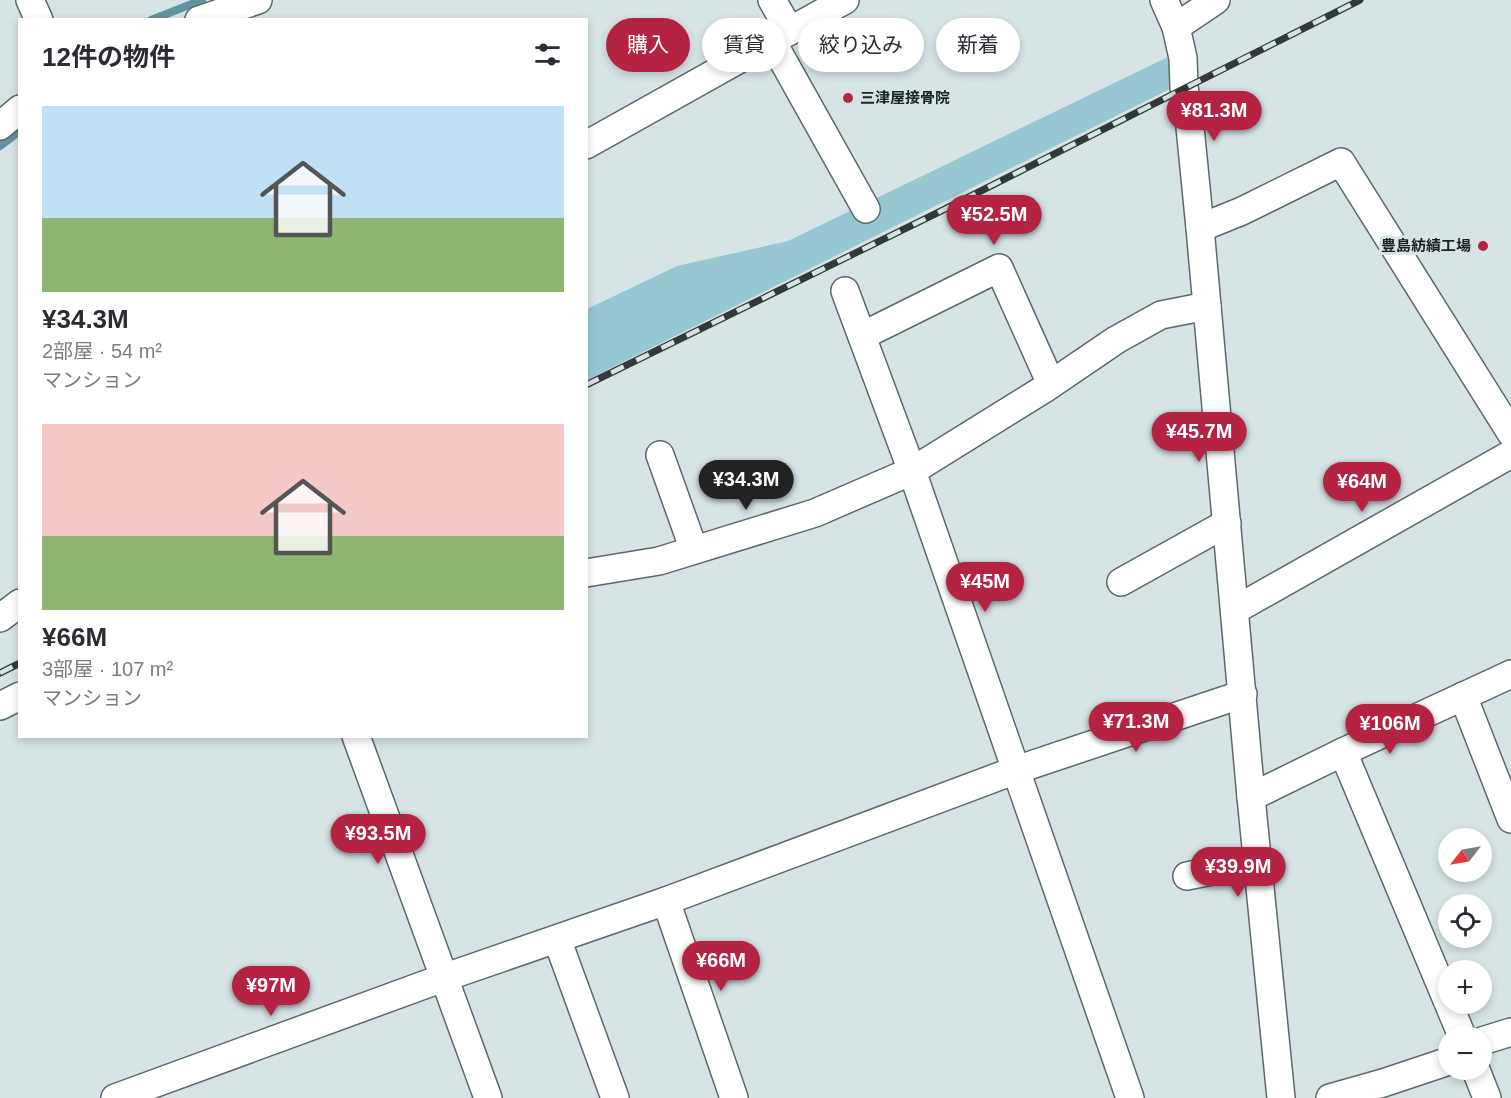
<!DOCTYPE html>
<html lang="ja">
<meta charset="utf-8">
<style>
:root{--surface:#fff;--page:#f2f2f3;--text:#2b2b33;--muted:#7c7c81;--accent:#b52343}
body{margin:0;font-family:Helvetica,"Noto Sans JP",sans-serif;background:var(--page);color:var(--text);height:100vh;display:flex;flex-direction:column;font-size:22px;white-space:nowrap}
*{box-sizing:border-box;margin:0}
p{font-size:20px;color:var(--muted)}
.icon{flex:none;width:33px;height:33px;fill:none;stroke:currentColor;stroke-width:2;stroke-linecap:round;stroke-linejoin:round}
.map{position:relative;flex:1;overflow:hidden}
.side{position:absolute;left:18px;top:18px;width:570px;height:720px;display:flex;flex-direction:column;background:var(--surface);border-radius:0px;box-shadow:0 3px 9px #0003}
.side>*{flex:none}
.banner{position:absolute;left:606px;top:18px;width:570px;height:54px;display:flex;gap:12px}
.needle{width:39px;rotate:239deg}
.buttons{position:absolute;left:1438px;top:828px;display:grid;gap:12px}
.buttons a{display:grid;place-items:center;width:54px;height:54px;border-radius:50%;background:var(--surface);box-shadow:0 3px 9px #0003;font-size:30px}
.price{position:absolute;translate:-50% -51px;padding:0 14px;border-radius:21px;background:var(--accent);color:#fff;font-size:20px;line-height:39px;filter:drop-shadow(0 2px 3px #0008)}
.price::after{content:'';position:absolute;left:50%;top:36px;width:18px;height:14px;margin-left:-9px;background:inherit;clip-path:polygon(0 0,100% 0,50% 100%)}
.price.selected{background:#222;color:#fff}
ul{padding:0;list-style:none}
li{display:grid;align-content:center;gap:12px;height:318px;padding:0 24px}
li span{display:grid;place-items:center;height:186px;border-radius:0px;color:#555}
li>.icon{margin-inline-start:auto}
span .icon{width:108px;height:108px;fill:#fffc;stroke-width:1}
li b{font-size:26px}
h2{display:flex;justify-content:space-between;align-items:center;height:72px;padding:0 24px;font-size:26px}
.tag{padding:0 21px;border-radius:27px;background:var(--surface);box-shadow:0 3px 9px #0003;font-size:21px;line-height:54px}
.tag.selected{background:var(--accent);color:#fff}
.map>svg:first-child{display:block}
.green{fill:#97c8d2}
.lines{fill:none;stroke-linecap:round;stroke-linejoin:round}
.stream{stroke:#62949d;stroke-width:8}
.minor-casing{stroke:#5d686b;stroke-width:30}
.minor{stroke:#fff;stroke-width:27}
.rail-casing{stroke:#33393a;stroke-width:7}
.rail{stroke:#d7e4e6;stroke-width:4.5;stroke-dasharray:14;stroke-linecap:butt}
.poi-dot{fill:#b52343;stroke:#d7e4e6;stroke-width:2}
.labels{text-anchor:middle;stroke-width:6;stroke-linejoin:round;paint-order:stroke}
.poi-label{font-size:15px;font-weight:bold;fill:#1c2122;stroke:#d7e4e6;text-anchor:start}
</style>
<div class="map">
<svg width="1511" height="1098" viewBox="0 0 1511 1098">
<rect width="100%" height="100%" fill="#d7e4e6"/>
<path class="green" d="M1172 55 1176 86 587 380V309L677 266 788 241Z"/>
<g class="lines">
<g class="stream">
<path d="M151 20 202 0"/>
<path d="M0 146 20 131"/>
</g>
<g class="minor-casing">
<g id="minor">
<path d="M30 0 39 20"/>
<path d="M772 0 790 31"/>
<path d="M1164 0 1176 27 1183 58 1184 87 1189 117 1200 228 1251 797 1281 1098"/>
<path d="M199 20 258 0"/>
<path d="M1176 27 1216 0"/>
<path d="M772 41 866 209"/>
<path d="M0 126 20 109"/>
<path d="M586 145 845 0"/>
<path d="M1200 228 1242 211 1341 162 1511 433"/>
<path d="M845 291 912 471 1130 1098"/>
<path d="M862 336 999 268 1051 384"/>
<path d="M660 455 694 550"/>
<path d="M586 573 659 561 815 513 912 471 1044 389 1116 340 1161 315 1207 306"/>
<path d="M1121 582 1227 523"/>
<path d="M1235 610 1511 454"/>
<path d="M0 618 20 603"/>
<path d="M1463 696 1511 819"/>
<path d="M0 706 20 696"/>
<path d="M356 736 488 1098"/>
<path d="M1343 752 1462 1036"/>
<path d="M1251 797 1343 752 1511 674"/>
<path d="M1187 876 1257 862"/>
<path d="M666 901 734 1098"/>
<path d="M557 939 615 1098"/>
<path d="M1482 1041 1511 1032"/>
<path d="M1476 1070 1487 1098"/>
<path d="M115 1098 443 978 666 901 1016 770 1243 694"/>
<path d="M1330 1098 1383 1083 1449 1061"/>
</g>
</g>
<use href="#minor" class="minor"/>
<g class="rail-casing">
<g id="rail">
<path d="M586 385 935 214 1360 0"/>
<path d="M0 673 20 663"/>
</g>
</g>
<use href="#rail" class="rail"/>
</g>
<g class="poi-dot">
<circle cx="848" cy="98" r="6"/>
<circle cx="1483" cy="246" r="6"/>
</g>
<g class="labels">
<g class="poi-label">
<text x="860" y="103">三津屋接骨院</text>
<text x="1471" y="251" text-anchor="end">豊島紡績工場</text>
</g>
</g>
</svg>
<div class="buttons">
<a><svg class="needle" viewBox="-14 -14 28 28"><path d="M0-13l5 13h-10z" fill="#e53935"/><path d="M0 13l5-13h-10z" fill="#7c7c81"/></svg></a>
<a><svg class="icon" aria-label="locate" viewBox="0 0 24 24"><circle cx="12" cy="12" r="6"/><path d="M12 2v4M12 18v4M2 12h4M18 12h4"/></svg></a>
<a>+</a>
<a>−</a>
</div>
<b class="price" style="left:1214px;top:142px">¥81.3M</b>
<b class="price" style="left:994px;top:246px">¥52.5M</b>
<b class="price" style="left:1199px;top:463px">¥45.7M</b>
<b class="price selected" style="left:746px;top:511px">¥34.3M</b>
<b class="price" style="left:1362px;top:513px">¥64M</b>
<b class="price" style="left:985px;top:613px">¥45M</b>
<b class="price" style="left:1136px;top:753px">¥71.3M</b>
<b class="price" style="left:1390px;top:755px">¥106M</b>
<b class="price" style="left:378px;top:865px">¥93.5M</b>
<b class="price" style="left:1238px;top:898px">¥39.9M</b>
<b class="price" style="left:721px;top:992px">¥66M</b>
<b class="price" style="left:271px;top:1017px">¥97M</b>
<div class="banner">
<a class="tag selected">購入</a>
<a class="tag">賃貸</a>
<a class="tag">絞り込み</a>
<a class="tag">新着</a>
</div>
<section class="side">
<h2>12件の物件<svg class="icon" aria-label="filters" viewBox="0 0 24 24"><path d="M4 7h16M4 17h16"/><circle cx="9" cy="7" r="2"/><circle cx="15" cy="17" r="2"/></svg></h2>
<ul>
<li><span style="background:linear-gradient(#bfe0f5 60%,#8fb573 0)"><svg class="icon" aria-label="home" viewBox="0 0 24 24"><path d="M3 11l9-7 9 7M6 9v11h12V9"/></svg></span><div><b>¥34.3M</b><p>2部屋 · 54 m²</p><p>マンション</p></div></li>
<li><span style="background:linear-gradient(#f6c9c9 60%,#8fb573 0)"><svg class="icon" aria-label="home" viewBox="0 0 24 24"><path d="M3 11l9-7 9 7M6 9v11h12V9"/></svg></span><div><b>¥66M</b><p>3部屋 · 107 m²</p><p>マンション</p></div></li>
</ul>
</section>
</div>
